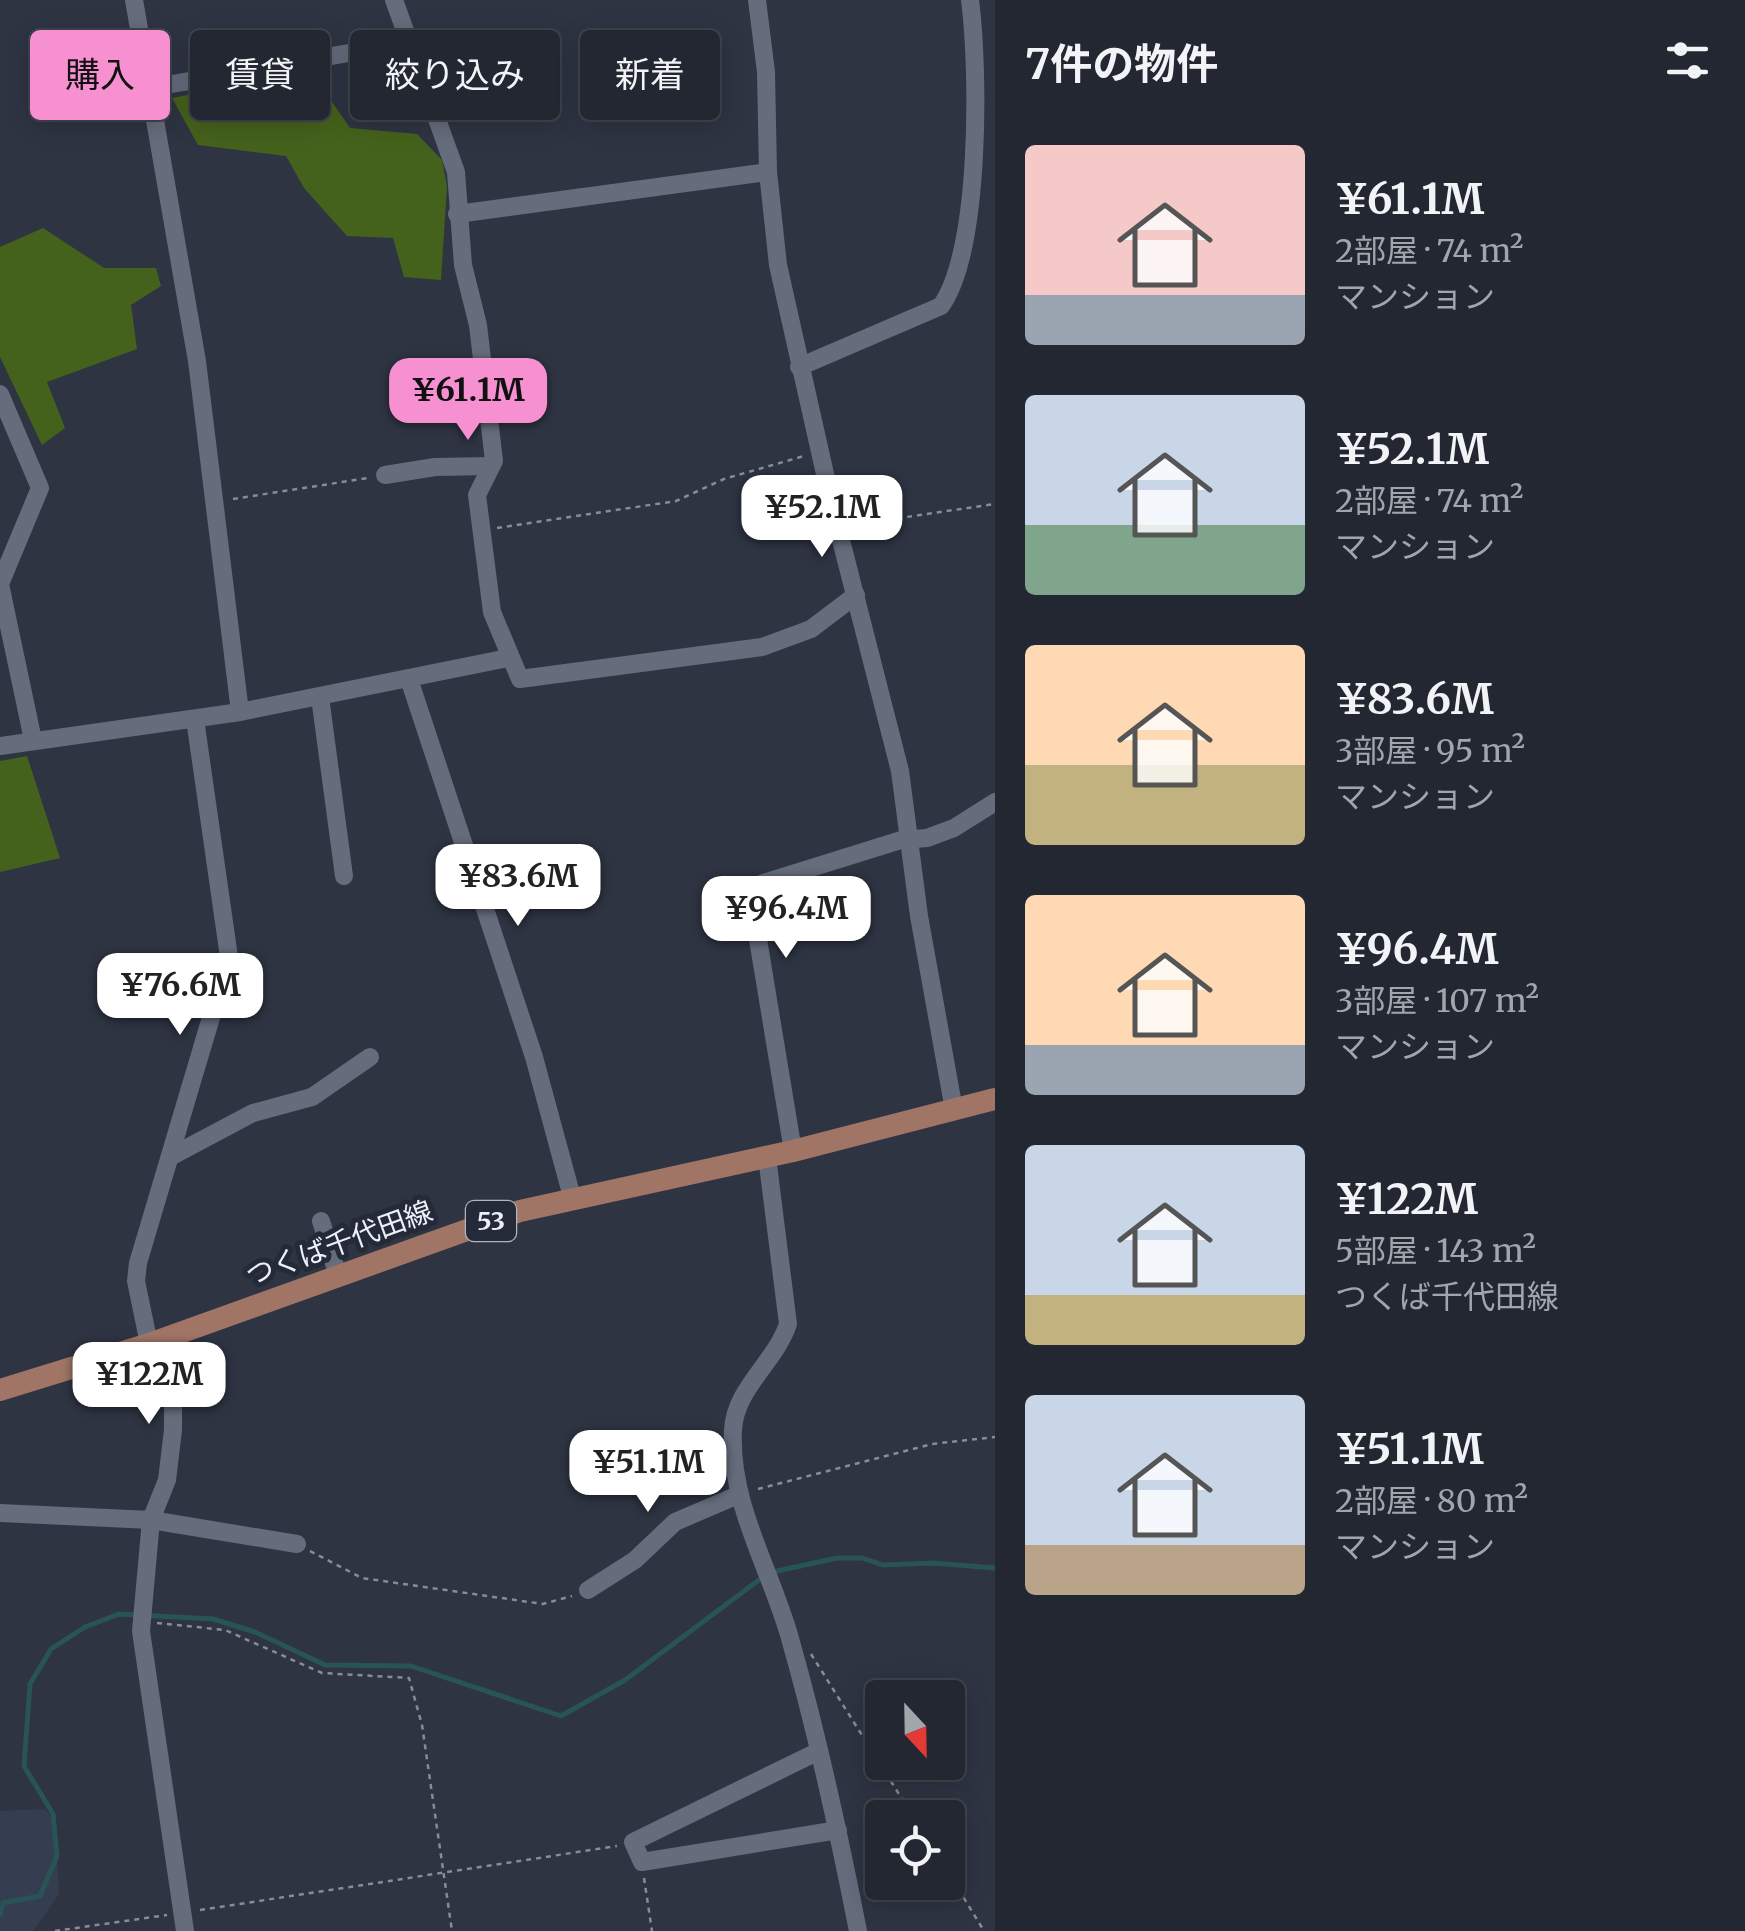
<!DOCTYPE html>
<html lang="ja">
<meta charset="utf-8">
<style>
:root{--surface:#222732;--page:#2e333e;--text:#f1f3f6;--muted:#a2a5ac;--line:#3f444d;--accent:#f690d0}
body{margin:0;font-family:Merriweather,"Noto Sans JP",serif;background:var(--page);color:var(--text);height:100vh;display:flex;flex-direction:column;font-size:38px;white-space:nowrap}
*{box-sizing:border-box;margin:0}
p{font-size:32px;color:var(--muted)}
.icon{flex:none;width:55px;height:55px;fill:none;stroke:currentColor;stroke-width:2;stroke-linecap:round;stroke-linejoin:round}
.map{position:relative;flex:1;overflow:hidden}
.details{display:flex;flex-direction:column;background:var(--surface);width:750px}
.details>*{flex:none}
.hud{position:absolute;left:30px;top:30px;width:815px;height:90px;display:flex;gap:20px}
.needle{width:65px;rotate:158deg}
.buttons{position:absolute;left:865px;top:1680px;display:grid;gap:20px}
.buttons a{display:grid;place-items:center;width:100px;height:100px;border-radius:10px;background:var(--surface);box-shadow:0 5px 25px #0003,0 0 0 2px var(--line);font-size:50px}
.price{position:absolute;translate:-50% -85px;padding:0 22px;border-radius:20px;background:#fff;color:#222;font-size:32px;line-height:65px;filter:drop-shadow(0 2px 5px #0008)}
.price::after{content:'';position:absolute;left:50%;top:60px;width:30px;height:22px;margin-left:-15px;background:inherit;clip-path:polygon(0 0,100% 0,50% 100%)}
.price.current{background:var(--accent);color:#111}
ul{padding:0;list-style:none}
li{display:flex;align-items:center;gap:30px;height:250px;padding:0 30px}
li span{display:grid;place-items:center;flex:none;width:280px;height:200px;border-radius:10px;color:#555}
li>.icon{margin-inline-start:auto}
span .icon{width:120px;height:120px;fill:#fffc;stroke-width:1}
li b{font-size:42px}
h2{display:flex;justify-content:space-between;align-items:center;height:120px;padding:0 30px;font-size:42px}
.tag{padding:0 35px;border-radius:10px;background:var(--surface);box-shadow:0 5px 25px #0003,0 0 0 2px var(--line);font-size:35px;line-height:90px}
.tag.current{background:var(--accent);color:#111}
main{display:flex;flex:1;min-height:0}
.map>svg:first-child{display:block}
.built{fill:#353e50}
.green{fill:#45621c}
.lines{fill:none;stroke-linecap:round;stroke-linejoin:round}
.stream{stroke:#285455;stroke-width:5}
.path{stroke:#878c98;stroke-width:2.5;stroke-dasharray:5 5;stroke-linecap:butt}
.minor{stroke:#656c7c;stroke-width:18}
.major{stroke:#a07566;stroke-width:22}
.labels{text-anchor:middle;stroke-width:10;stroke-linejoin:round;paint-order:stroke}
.shield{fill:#242a37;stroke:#b0b5bf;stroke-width:2.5}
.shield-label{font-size:25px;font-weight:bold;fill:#ecf0f9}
.street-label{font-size:28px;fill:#ecf0f9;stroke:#242a37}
</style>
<main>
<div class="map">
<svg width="995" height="1931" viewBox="0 0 995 1931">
<rect width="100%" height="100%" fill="#2e3442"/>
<path class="built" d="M45 1809 56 1825 59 1894 33 1931H0V1811Z"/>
<g class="green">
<path d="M311 71 350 128 417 134 442 160 447 186 441 280 404 277 393 238 347 236 304 188 286 156 198 145 172 98Z"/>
<path d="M43 228 104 268H156L161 286 131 305 137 349 47 382 65 428 42 445 0 357V247Z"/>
<path d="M27 756 60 858 0 872V761Z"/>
</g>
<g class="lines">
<g class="stream">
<path d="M773 1572 837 1558H862L883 1565 933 1563 995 1568"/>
<path d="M0 1915 3 1903 40 1896 57 1856 53 1814 24 1766 30 1684 51 1649 85 1627 119 1614 213 1619 255 1632 325 1665 411 1666 561 1716 625 1680 763 1577"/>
</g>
<g class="path">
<path d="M233 499 368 478"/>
<path d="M849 511 879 521 995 504"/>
<path d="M497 528 676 501 724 479 804 456"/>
<path d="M758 1489 932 1444 995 1437"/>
<path d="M310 1551 362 1578 543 1604 572 1596"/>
<path d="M157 1623 225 1630 322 1673 409 1678 422 1725 452 1931"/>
<path d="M811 1654 914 1818"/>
<path d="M948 1872 984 1931"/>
<path d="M644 1878 652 1931"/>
<path d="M200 1910 617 1846"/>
<path d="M55 1931 167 1915"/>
</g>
<g class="minor">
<path d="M134 0 197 361 240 712"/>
<path d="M394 0 456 172 463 265 478 325 494 461 477 495 492 612 520 679 762 647 811 629 856 595"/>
<path d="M757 0 766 72 768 172 778 265 832 505 900 771 919 916 954 1110"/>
<path d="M149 88 406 43"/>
<path d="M457 214 768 172"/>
<path d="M799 367 941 306C981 250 979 69 970 0"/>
<path d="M0 394 40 488 0 584 33 740"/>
<path d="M385 475 435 467 490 466"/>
<path d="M409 679 534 1057 572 1197"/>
<path d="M320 697 344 876"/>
<path d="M0 746 240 712 508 658"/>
<path d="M793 1151 752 903 763 883 901 840 927 838 954 828 995 802"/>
<path d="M170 1157 253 1113 312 1097 370 1057"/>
<path d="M767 1157 788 1324C775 1363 735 1388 733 1430 729 1505 772 1571 791 1642 818 1737 839 1834 858 1931"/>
<path d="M321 1221 338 1276"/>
<path d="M173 1336V1430L167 1480 151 1520 141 1631 185 1931"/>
<path d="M149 1344 136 1281 138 1263 229 957 195 719"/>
<path d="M0 1513 151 1520 297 1544"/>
<path d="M588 1590 635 1560 675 1522 738 1495"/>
<path d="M819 1751 633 1842 642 1862 838 1830"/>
</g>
<path class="major" d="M0 1390 149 1344 520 1211 793 1151 995 1099"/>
</g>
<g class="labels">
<rect class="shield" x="466" y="1201" width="50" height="40" rx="8"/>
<g class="shield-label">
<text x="491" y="1230">53</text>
</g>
<g class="street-label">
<text transform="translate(339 1243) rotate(-20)" y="10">つくば千代田線</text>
</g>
</g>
</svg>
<div class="buttons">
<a><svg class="needle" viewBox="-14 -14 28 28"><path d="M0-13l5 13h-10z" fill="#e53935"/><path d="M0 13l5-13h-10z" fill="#a2a5ac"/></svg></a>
<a><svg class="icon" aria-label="locate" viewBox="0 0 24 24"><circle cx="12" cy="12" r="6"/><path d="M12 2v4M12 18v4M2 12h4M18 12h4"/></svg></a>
</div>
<b class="price current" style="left:468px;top:443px">¥61.1M</b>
<b class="price" style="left:822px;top:560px">¥52.1M</b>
<b class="price" style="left:518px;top:929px">¥83.6M</b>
<b class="price" style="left:786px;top:961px">¥96.4M</b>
<b class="price" style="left:180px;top:1038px">¥76.6M</b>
<b class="price" style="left:149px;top:1427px">¥122M</b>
<b class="price" style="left:648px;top:1515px">¥51.1M</b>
<div class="hud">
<a class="tag current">購入</a>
<a class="tag">賃貸</a>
<a class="tag">絞り込み</a>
<a class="tag">新着</a>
</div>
</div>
<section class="details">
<h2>7件の物件<svg class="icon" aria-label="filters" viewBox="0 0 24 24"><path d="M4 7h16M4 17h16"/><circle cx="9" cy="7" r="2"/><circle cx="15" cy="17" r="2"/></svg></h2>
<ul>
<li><span style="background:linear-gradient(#f6c9c9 75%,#9aa5b1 0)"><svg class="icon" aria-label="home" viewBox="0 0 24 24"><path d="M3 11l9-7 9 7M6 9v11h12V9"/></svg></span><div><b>¥61.1M</b><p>2部屋 · 74 m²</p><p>マンション</p></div></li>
<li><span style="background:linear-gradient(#c9d6e8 65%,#7fa58c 0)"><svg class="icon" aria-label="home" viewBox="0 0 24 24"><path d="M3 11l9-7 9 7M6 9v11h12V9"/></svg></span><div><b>¥52.1M</b><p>2部屋 · 74 m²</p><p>マンション</p></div></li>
<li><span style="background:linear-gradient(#ffd9b3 60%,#c2b280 0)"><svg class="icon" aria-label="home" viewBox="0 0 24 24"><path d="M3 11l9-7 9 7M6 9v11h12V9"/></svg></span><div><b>¥83.6M</b><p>3部屋 · 95 m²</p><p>マンション</p></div></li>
<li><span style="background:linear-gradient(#ffd9b3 75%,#9aa5b1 0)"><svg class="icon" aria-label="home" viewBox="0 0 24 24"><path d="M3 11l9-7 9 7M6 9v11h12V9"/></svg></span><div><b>¥96.4M</b><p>3部屋 · 107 m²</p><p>マンション</p></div></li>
<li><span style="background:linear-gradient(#c9d6e8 75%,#c2b280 0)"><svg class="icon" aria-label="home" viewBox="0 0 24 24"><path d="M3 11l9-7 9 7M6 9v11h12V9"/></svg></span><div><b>¥122M</b><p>5部屋 · 143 m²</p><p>つくば千代田線</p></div></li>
<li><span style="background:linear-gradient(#c9d6e8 75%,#b9a48a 0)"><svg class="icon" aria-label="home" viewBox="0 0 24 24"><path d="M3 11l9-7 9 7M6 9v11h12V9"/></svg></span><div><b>¥51.1M</b><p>2部屋 · 80 m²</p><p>マンション</p></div></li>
</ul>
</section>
</main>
